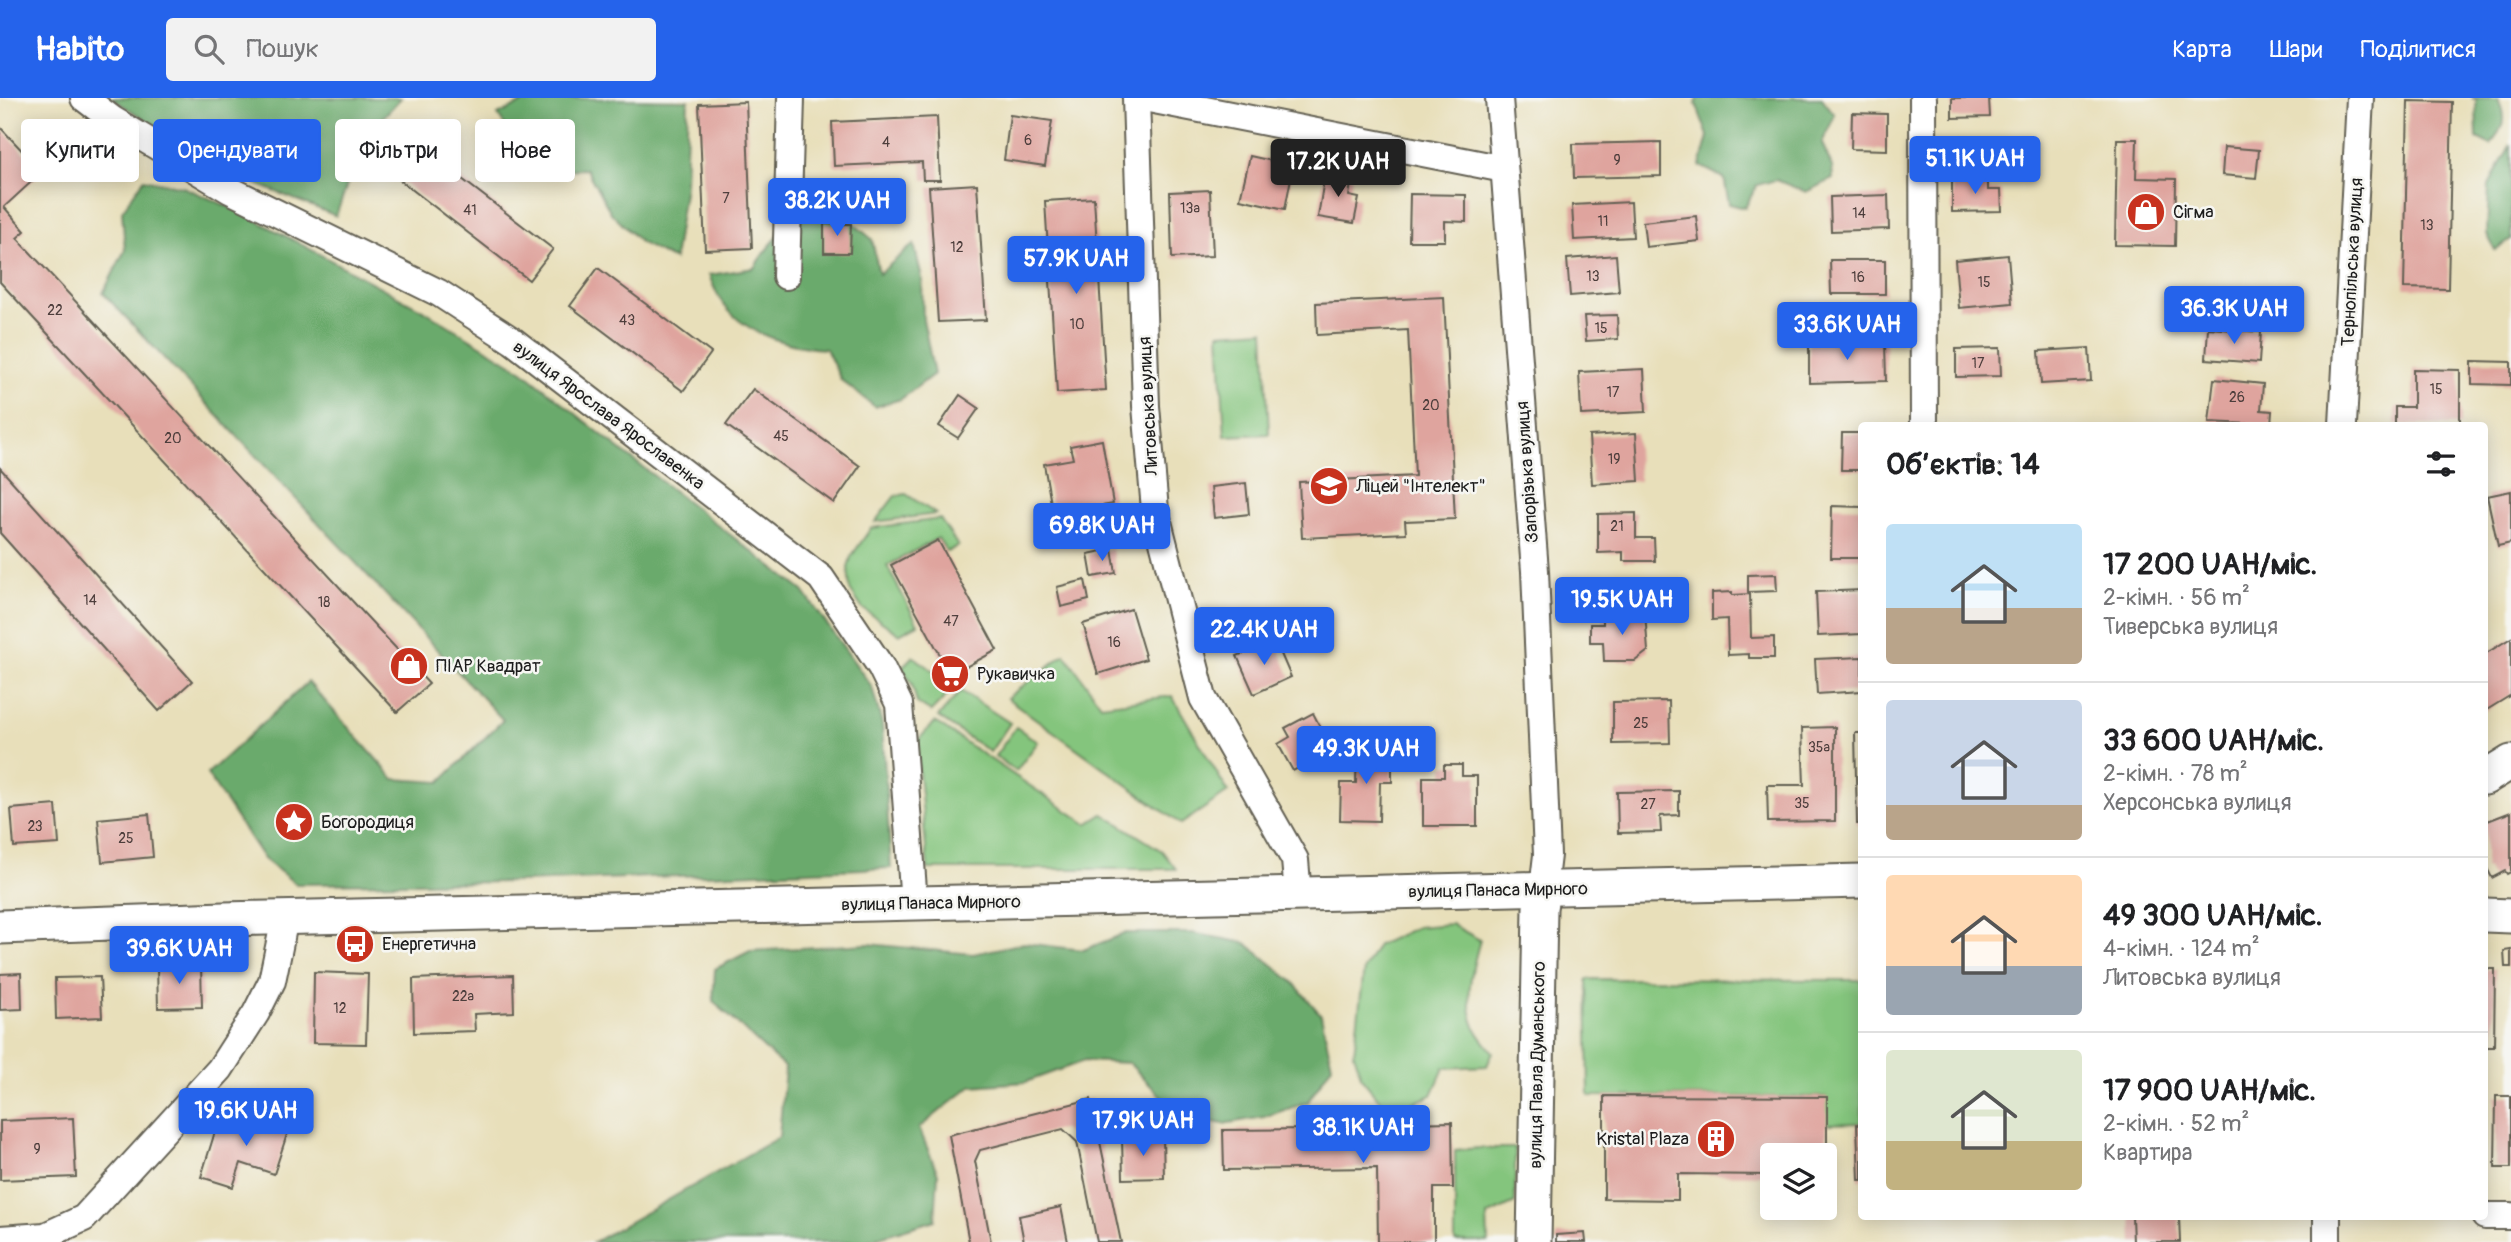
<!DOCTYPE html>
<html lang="uk">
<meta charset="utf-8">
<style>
:root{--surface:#fff;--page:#f2f2f2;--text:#202124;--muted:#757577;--line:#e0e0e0;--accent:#2563eb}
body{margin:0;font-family:Pangolin,sans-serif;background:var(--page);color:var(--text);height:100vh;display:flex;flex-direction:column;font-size:26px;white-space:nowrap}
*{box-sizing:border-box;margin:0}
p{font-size:23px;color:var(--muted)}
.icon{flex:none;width:38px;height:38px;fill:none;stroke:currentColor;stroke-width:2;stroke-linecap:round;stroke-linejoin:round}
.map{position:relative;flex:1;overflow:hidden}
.panel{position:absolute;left:1858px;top:324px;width:630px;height:798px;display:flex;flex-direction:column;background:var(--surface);border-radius:7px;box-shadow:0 4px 18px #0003}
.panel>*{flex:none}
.guide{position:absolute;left:21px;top:21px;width:665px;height:63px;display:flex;gap:14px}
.buttons{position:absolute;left:1760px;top:1045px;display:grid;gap:14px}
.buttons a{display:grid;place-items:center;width:77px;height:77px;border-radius:7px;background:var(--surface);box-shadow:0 4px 18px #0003;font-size:35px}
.price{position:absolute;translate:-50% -60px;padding:0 16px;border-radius:7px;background:var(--accent);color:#fff;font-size:23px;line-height:46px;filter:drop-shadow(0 2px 4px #0008)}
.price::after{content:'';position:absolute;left:50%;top:42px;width:21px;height:16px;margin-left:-10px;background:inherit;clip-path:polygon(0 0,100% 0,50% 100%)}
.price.active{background:#222;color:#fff}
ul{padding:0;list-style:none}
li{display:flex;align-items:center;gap:21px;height:175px;padding:0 28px}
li+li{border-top:2px solid var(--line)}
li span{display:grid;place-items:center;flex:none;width:196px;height:140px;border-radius:7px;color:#555}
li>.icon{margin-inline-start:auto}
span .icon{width:84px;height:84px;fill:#fffc;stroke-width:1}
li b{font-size:30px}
h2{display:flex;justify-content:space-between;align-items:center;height:84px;padding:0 28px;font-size:30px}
.pill{padding:0 24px;border-radius:7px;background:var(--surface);box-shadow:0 4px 18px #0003;font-size:24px;line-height:63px}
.pill.active{background:var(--accent);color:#fff}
header{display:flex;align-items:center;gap:42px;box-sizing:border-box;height:98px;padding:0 35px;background:var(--accent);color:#fff}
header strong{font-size:33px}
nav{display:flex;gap:38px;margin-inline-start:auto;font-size:24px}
.search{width:490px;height:63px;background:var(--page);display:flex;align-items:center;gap:18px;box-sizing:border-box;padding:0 24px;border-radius:7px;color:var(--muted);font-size:26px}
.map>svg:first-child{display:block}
.green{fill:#84c57d;stroke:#50704c;stroke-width:2}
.forest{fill:#6baa6c;stroke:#446344;stroke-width:2}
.building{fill:#dfa49e}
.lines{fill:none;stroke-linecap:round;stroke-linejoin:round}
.minor-casing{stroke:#636053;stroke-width:30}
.tertiary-casing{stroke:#636053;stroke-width:37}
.minor{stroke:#fff;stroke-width:26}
.tertiary{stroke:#fff;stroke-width:33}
.labels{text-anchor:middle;stroke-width:5;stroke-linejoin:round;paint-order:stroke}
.number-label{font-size:14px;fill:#4d3e3c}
.poi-label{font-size:18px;fill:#1c1c1c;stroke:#f6f6f2;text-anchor:start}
.street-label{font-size:18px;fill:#1c1c1c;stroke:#f6f6f2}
</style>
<header>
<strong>Habito</strong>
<div class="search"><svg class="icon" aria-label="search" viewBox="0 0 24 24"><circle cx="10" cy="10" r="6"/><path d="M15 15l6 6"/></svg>Пошук</div>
<nav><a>Карта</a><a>Шари</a><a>Поділитися</a></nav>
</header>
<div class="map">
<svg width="2511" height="1144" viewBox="0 0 2511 1144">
<rect width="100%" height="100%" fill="#f6f6f2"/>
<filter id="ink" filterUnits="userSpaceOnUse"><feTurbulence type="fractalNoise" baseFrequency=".0143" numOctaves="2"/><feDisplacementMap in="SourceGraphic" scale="14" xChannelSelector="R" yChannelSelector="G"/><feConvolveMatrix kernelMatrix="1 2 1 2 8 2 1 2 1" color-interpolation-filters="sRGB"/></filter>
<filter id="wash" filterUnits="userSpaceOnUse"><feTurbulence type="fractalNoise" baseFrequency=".00686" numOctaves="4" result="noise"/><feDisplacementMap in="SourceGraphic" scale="28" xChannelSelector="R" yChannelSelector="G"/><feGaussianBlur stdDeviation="1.57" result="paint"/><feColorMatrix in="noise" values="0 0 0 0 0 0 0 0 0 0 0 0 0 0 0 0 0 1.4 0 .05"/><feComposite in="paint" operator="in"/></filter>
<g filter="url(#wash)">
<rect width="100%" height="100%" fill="#e8dfba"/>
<g class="green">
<path d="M1264 232 1269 336 1225 338 1219 235Z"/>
<path d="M906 396 936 416 875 424 895 398Z"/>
<path d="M940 421 958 448 947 454 938 440 887 468 918 526 899 536 862 510 850 492 848 470 851 459 871 430Z"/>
<path d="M1065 556 1101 607 1172 598 1228 694 1181 726 1007 600Z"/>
<path d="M913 558 955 589 931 614 917 605 912 586 902 569Z"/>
<path d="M961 593 1010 625 990 654 938 619Z"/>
<path d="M935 624 1087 726 1103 716 1162 753 1176 771H928L916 644Z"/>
<path d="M1016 629 1038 644 1016 673 995 658Z"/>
<path d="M1451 826 1480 842C1472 870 1463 903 1476 931 1480 939 1487 947 1493 954L1487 968 1444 970 1432 997 1406 1008 1393 1009 1380 1003 1362 981 1354 955 1364 871 1378 847 1417 829Z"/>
<path d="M1587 881 1862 882V1025L1826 1026V999L1589 998Z"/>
<path d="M1481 1050H1515V1105L1487 1118 1488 1144H1455V1052Z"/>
</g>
<g class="forest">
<path d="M111 0H401L363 41 336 118 234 77Z"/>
<path d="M532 0 688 2 685 87 674 162 641 145 611 115 586 71 545 72 539 51 509 34 498 17Z"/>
<path d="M1698 0H1822L1835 17 1822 45 1832 69 1833 81 1806 94 1776 82 1757 87 1745 110 1729 106 1724 80 1700 68 1708 38 1696 6Z"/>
<path d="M2472 0H2498C2507 22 2504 28 2491 47L2477 40 2476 2Z"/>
<path d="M2511 46V141L2495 152 2487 136 2489 87Z"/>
<path d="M144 81 183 89 243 115 425 213 523 273 618 350 803 493 872 589 882 626 891 770 522 784 296 786 264 761 207 676 308 584 394 681 440 684 503 622 103 195 125 152 122 113Z"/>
<path d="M836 111 872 141 879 176 914 146 922 180 923 221 934 276 901 301 875 309 841 282 826 251C790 249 747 237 724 207 717 199 713 187 709 177L754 170C763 154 790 121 808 115 816 112 827 112 836 111Z"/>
<path d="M1126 835H1192L1246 845 1293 884 1321 917 1332 967 1308 1004 1264 1019 1223 1026 1179 1017 1129 965 1084 963 1026 984 971 988 919 1030 938 1076 935 1122 863 1144H594L779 1039 785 970 713 903 715 871 750 853 868 846 973 856 1024 845 1083 852Z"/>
</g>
<g id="blocks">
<g class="building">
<path d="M1952 0H1989L1990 19 1952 20Z"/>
<path d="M2408 3 2452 4 2448 191 2404 190Z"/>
<path d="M746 4 752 150 705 152 699 6Z"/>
<path d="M1852 15 1887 16V52L1851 51Z"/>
<path d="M1010 17 1052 23 1045 68 1004 62Z"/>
<path d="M937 19 940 82H923L922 64 834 68 832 24Z"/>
<path d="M0 29 42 74 4 109 25 133 17 140 429 586 397 614 0 184Z"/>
<path d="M410 41 553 151 529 182 387 72Z"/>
<path d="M2117 41H2137L2136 80 2176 81 2175 148 2115 147Z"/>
<path d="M1661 44V78L1574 80 1573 46Z"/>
<path d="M2224 49 2259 52 2256 80 2222 77Z"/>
<path d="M1250 58 1277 64 1275 76 1291 80 1285 111 1240 101Z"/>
<path d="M1325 75 1352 79 1349 98 1359 100 1354 125 1318 119Z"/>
<path d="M1988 79V92H2001L2002 113 1952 114V80Z"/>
<path d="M977 86 986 222 938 224 929 89Z"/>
<path d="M1210 92 1213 158 1172 160 1170 94Z"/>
<path d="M1410 96 1466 97V124L1445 123V143H1409Z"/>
<path d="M1888 97 1889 131 1831 133 1830 99Z"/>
<path d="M1094 100 1106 292 1057 295 1045 103Z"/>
<path d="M1631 104 1633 139 1574 142 1572 107Z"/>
<path d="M1696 118 1699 143 1646 149 1643 124Z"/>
<path d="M824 126H851L850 155H824Z"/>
<path d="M1616 157 1619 194 1570 198 1567 161Z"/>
<path d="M2008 157 2012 205 1959 210 1955 162Z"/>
<path d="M1830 162H1885V196H1831Z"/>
<path d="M598 170 711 255 683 293 570 208Z"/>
<path d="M1444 199 1455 421 1405 423 1406 435 1302 440 1299 384 1415 378 1408 232 1317 237 1316 205Z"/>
<path d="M1617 217 1618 241 1586 243 1584 218Z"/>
<path d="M2208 230 2261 234 2259 265 2206 261Z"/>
<path d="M1885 243 1886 283 1809 285V245Z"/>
<path d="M2000 250 2001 278 1956 279V251Z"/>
<path d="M2089 250 2091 283 2041 286 2039 253Z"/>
<path d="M2472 263 2511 264V287L2472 286Z"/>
<path d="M1644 271 1646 314 1581 317 1579 274Z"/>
<path d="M2413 271 2460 272V327H2395V309H2413Z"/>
<path d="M2214 281 2263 286 2261 312 2272 313 2271 327 2209 324Z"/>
<path d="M753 291 860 368 834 405 726 327Z"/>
<path d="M960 297 979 310 958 340 939 328Z"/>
<path d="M1636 335 1639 383 1592 386 1589 338Z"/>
<path d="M1842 335H1862V372H1841Z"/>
<path d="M1102 342 1113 406 1053 417 1044 366 1073 361 1070 348Z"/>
<path d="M0 370 192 583 159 613 0 435Z"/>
<path d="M1246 385 1249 416 1214 420 1211 389Z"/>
<path d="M2511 393V445L2498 448 2487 398Z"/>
<path d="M1832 408 1862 409V460H1831Z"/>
<path d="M1636 415V440H1654L1655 463H1623V454L1598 455V416Z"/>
<path d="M938 442 997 552 951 577 891 467Z"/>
<path d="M1112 451 1116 475 1092 479 1088 456Z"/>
<path d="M1776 476 1777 493 1748 494V477Z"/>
<path d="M1085 482 1089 502 1061 509 1057 489Z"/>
<path d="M1862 492V536L1818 538 1816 494Z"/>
<path d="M1732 494V497L1750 496 1751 540 1774 539V560H1749V556L1728 557 1727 521 1712 522V495Z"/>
<path d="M1131 511 1146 561 1098 576 1083 526Z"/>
<path d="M1645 515 1648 553 1635 563H1604L1603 544H1590V526H1603V517Z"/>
<path d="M2511 540V597L2485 613V556Z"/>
<path d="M1275 542 1291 579 1254 596 1237 558Z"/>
<path d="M1862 559V593L1817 596 1815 561Z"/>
<path d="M1669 603 1670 645 1613 646V604Z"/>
<path d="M1313 615 1332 652 1293 673 1278 646 1290 639 1285 630Z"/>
<path d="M1835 629V723L1768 724 1767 687H1804L1802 630Z"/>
<path d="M1855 635H1862V726H1857Z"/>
<path d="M1357 652H1392V684H1380L1379 723 1340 722 1341 685H1356Z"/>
<path d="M1444 667H1462V678H1477V728H1423V679H1444Z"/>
<path d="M1679 693V717L1660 718 1661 734 1618 735 1617 694Z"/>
<path d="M56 707 59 746 14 749 11 711Z"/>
<path d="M2511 714V774L2507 776 2505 773 2492 780 2487 770 2485 771V724Z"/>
<path d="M149 716 153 759 102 764 98 721Z"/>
<path d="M2511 852V869H2505L2504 853Z"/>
<path d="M201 866 202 909 158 910 157 867Z"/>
<path d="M2485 871H2495L2494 949H2485Z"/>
<path d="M314 874 368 876 366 946 313 945Z"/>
<path d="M21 875 22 911 0 912V876Z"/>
<path d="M513 877 514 914 474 916 475 933 414 935 413 881Z"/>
<path d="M100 879 102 919 56 921 55 880Z"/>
<path d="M1604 998 1827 999V1057H1773V1077L1678 1076V1102L1604 1101Z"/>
<path d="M2496 998H2511V1070H2495Z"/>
<path d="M1091 1001 1121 1144H1097L1077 1044 1063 1031 980 1052 975 1063 991 1144H969L949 1037Z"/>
<path d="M268 1013 292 1021 274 1076 241 1065 233 1089 201 1079 218 1024 238 1030 242 1018 264 1025Z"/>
<path d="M73 1020 76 1079 0 1082V1023Z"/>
<path d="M1452 1024 1453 1090H1434V1144H1378L1377 1070 1224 1072 1223 1032 1315 1031V1027Z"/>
<path d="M1862 1025V1082H1859L1857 1026Z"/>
<path d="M1122 1039H1163L1164 1080 1123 1081Z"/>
<path d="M1061 1109 1068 1144H1024L1019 1118Z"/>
<path d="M2132 1118H2179L2180 1144H2133Z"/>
<path d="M1585 1135 1586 1144H1556V1137Z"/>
</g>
</g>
</g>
<g filter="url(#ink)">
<use href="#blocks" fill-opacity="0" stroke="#636053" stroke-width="2"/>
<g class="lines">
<g class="minor-casing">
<g id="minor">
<path d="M84 0 113 22 230 92 439 195 513 243 821 480 881 569 899 606 914 805"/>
<path d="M1136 0 1146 308 1155 412 1203 600 1295 762 1298 797"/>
<path d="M1144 0 1504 71"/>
<path d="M1499 0 1535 473 1547 757 1543 791"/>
<path d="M1923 0 1924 327"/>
<path d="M786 178 791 0"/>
<path d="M2343 327 2360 0"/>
<path d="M2327 1118V1144"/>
<path d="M2485 1118H2511"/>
<path d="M0 1141 45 1138 84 1120 220 971 256 915 272 883 285 820"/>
</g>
</g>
<g class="tertiary-casing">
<g id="tertiary">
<path d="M2485 680 2511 664"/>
<path d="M2485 817 2511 818"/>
<path d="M0 829 224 821 1862 783"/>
<path d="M1534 1144 1540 810 1543 791"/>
</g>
</g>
<use href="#minor" class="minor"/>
<use href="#tertiary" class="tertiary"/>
</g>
</g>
<defs>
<g id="shop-disc" transform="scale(2.0125)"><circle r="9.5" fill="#c8321e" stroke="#f6f6f2"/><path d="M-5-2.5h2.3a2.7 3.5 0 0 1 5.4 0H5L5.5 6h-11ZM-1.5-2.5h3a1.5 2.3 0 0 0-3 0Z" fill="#fff"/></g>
<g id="school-disc" transform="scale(2.0125)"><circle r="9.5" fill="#c8321e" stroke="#f6f6f2"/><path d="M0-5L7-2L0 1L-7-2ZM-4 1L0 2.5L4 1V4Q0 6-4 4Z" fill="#fff"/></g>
<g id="supermarket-disc" transform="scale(2.0125)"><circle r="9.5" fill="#c8321e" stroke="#f6f6f2"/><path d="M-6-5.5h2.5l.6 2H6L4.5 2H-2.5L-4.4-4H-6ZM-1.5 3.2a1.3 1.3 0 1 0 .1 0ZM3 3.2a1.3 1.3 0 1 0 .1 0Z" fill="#fff"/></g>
<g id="sight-disc" transform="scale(2.0125)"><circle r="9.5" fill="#c8321e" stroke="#f6f6f2"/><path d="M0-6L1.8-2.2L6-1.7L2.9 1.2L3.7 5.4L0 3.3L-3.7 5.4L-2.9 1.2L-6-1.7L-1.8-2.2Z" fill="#fff"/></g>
<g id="bus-disc" transform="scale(2.0125)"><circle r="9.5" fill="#c8321e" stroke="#f6f6f2"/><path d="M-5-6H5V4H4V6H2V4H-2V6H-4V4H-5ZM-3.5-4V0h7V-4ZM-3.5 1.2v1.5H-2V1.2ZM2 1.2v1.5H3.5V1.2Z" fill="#fff"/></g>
<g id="building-disc" transform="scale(2.0125)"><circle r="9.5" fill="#c8321e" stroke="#f6f6f2"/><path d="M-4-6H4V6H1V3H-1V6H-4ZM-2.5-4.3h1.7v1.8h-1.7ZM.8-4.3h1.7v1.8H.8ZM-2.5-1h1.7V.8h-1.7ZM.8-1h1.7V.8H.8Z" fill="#fff"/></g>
</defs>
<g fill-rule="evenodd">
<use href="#shop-disc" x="2146" y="114"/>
<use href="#school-disc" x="1329" y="388"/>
<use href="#shop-disc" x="409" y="568"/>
<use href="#supermarket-disc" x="950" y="576"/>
<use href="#sight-disc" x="294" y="724"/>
<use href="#bus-disc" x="355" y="846"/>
<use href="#building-disc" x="1716" y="1041"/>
</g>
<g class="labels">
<g class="number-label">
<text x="1028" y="47">6</text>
<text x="886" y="49">4</text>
<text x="1617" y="67">9</text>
<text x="726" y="105">7</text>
<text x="1190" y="115">13а</text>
<text x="470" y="117">41</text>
<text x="1859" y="120">14</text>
<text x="1603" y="128">11</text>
<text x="2427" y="132">13</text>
<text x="957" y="154">12</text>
<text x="1593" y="183">13</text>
<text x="1858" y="184">16</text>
<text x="1984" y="189">15</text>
<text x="55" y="217">22</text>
<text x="627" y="227">43</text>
<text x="1077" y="231">10</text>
<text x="1601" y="235">15</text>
<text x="1978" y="270">17</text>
<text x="2436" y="296">15</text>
<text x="1613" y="299">17</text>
<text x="2237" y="304">26</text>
<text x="1431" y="312">20</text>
<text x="781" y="343">45</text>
<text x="173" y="345">20</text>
<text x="1614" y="366">19</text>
<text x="1617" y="433">21</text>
<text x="90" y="507">14</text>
<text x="324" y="509">18</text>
<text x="951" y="528">47</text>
<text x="1114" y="549">16</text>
<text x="1641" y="630">25</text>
<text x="1819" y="654">35а</text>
<text x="1802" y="710">35</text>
<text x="1648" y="711">27</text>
<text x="35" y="733">23</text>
<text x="126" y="745">25</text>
<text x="463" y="903">22а</text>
<text x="340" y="915">12</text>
<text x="37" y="1056">9</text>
</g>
<g class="poi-label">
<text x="2173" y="120">Сігма</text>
<text x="1356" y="394">Ліцей "Інтелект"</text>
<text x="436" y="574">ПІАР Квадрат</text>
<text x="977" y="582">Рукавичка</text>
<text x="321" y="730">Богородиця</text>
<text x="382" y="852">Енергетична</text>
<text x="1689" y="1047" text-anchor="end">Kristal Plaza</text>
</g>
<g class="street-label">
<text transform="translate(2352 164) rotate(-87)" y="6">Тернопільська вулиця</text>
<text transform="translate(1148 308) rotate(-93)" y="6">Литовська вулиця</text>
<text transform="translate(609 317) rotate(37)" y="6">вулиця Ярослава Ярославенка</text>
<text transform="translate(1527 374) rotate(-94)" y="6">Запорізька вулиця</text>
<text transform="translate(1498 792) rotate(-1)" y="6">вулиця Панаса Мирного</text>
<text transform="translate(931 805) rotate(-1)" y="6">вулиця Панаса Мирного</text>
<text transform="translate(1537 967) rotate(-89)" y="6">вулиця Павла Думанського</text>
</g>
</g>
</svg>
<div class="buttons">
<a><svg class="icon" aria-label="layers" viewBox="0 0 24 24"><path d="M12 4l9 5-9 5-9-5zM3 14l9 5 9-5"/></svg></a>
</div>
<b class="price" style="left:1975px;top:98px">51.1K UAH</b>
<b class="price active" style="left:1338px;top:101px">17.2K UAH</b>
<b class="price" style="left:837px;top:140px">38.2K UAH</b>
<b class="price" style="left:1076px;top:198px">57.9K UAH</b>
<b class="price" style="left:2234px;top:248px">36.3K UAH</b>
<b class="price" style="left:1847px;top:264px">33.6K UAH</b>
<b class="price" style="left:1102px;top:465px">69.8K UAH</b>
<b class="price" style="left:1622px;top:539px">19.5K UAH</b>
<b class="price" style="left:1264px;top:569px">22.4K UAH</b>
<b class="price" style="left:1366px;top:688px">49.3K UAH</b>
<b class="price" style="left:179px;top:888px">39.6K UAH</b>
<b class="price" style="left:246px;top:1050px">19.6K UAH</b>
<b class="price" style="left:1143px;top:1060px">17.9K UAH</b>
<b class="price" style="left:1363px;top:1067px">38.1K UAH</b>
<div class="guide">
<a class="pill">Купити</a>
<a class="pill active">Орендувати</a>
<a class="pill">Фільтри</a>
<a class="pill">Нове</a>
</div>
<section class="panel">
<h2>Об’єктів: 14<svg class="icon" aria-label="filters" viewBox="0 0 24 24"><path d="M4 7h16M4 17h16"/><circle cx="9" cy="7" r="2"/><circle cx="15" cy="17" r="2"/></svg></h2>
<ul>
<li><span style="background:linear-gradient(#bfe0f5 60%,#b9a48a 0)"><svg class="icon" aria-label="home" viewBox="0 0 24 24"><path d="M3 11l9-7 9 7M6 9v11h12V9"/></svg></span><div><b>17 200 UAH/міс.</b><p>2-кімн. · 56 m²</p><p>Тиверська вулиця</p></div></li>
<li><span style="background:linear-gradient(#c9d6e8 75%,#b9a48a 0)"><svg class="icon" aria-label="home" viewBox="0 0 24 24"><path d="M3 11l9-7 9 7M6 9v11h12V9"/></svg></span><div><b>33 600 UAH/міс.</b><p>2-кімн. · 78 m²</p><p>Херсонська вулиця</p></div></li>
<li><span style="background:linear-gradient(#ffd9b3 65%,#9aa5b1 0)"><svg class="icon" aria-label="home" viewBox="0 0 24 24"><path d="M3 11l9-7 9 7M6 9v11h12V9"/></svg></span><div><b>49 300 UAH/міс.</b><p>4-кімн. · 124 m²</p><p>Литовська вулиця</p></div></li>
<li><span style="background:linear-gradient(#dfe7d0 65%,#c2b280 0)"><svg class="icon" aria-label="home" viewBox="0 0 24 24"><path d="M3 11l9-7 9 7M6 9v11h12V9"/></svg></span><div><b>17 900 UAH/міс.</b><p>2-кімн. · 52 m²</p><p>Квартира</p></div></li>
</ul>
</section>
</div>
